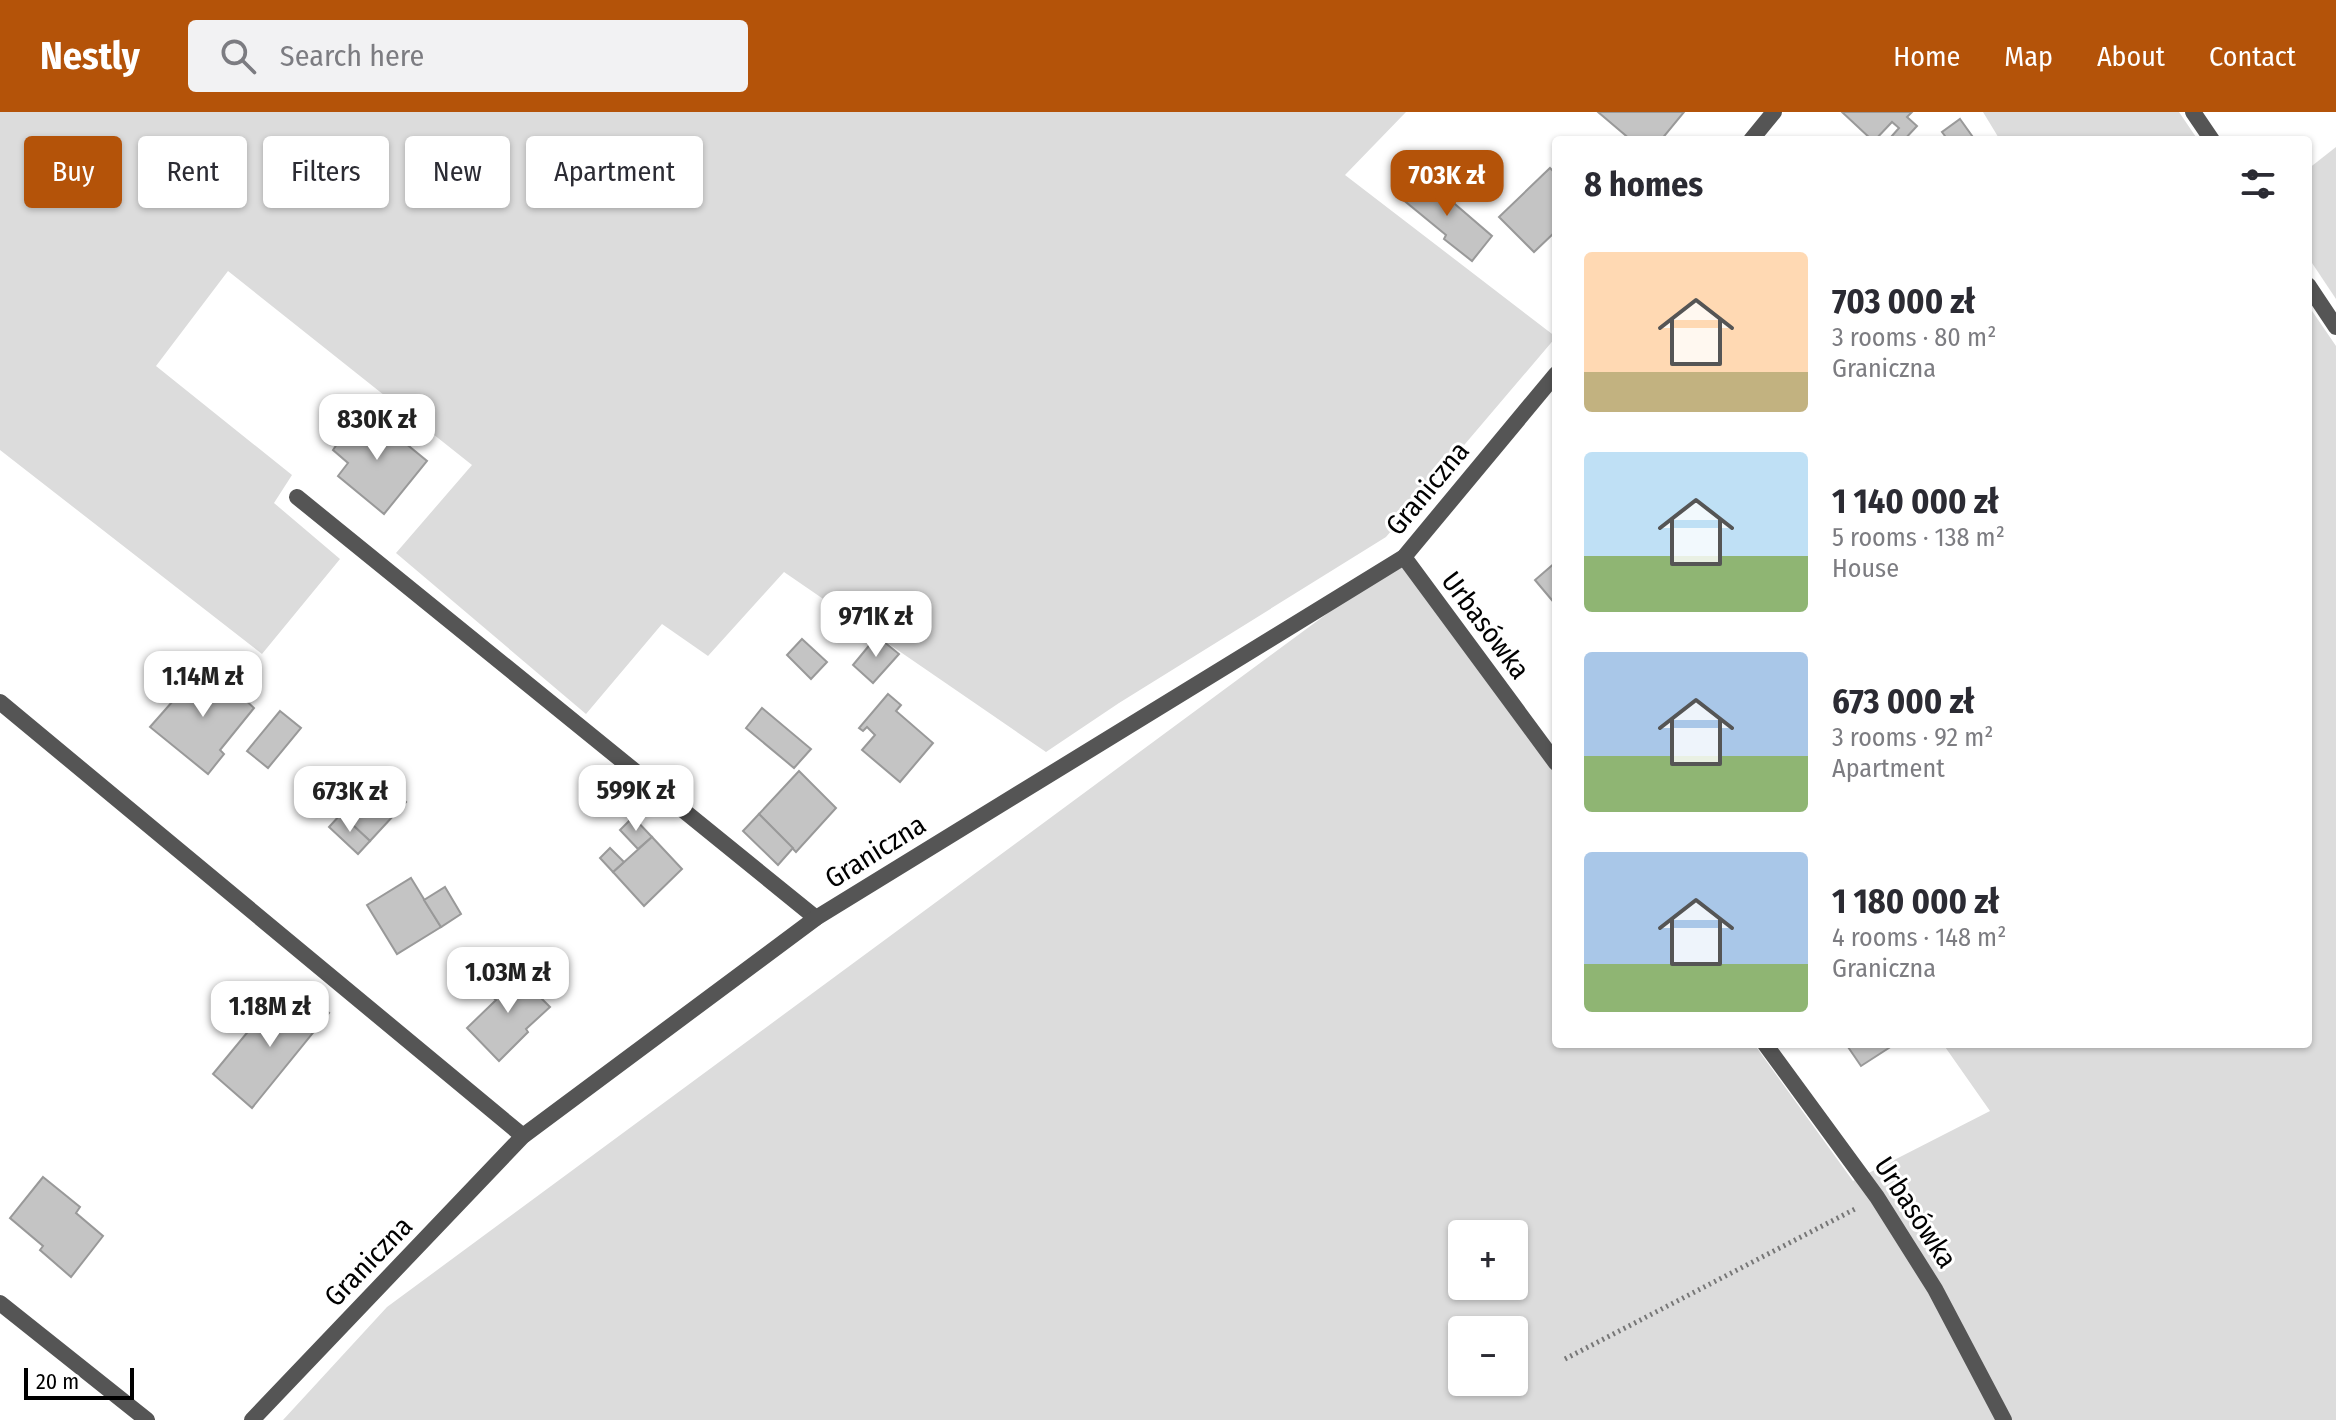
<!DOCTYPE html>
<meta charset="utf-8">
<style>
:root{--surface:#fff;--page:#f2f2f3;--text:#2b2b33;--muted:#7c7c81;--accent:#b45309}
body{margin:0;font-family:"Fira Sans Condensed",sans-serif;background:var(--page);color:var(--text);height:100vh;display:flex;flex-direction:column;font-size:30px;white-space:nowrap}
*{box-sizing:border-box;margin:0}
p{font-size:26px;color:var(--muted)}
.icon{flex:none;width:44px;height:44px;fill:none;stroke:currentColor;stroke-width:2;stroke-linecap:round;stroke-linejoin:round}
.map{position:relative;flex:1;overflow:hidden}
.details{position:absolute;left:1552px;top:24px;width:760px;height:912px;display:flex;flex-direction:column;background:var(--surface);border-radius:8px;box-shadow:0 2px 6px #0004}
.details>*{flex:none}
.guide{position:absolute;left:24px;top:24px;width:760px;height:72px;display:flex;gap:16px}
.controls{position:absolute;left:1448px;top:1108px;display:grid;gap:16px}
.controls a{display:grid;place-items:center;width:80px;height:80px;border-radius:8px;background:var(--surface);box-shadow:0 2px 6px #0004;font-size:40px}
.scale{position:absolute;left:24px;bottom:20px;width:110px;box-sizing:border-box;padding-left:8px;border:4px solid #000;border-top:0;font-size:22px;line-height:28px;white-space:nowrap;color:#000;-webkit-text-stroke:6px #fff;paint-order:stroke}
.price{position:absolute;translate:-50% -68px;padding:0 18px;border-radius:16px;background:#fff;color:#222;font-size:26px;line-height:52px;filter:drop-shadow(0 2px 4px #0008)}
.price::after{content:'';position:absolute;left:50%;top:48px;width:24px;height:18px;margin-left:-12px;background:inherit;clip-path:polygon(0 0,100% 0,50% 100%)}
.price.selected{background:var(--accent);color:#fff}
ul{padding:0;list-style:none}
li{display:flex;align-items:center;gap:24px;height:200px;padding:0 32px}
li span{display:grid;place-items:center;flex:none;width:224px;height:160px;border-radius:8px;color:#555}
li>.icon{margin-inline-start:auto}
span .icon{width:96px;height:96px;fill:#fffc;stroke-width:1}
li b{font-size:34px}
h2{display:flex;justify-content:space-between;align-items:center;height:96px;padding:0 32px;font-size:34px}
.chip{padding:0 28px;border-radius:8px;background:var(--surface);box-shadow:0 2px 6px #0004;font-size:28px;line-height:72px}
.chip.selected{background:var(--accent);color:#fff}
header{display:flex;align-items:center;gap:48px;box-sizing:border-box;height:112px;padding:0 40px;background:var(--accent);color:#fff}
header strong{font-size:38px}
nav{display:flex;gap:44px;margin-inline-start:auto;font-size:28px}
.search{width:560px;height:72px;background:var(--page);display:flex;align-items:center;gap:20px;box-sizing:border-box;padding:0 28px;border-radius:8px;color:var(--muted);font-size:30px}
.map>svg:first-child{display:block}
.green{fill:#dcdcdc;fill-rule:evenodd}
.building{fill:#c4c4c4;stroke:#999;stroke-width:2}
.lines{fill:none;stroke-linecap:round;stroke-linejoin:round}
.path{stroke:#777;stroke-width:5;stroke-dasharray:2 4;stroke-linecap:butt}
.lane{stroke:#555;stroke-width:16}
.street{stroke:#555;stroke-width:16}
.labels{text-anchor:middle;stroke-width:6;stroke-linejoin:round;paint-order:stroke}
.street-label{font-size:28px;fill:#000;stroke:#fff}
</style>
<header>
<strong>Nestly</strong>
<div class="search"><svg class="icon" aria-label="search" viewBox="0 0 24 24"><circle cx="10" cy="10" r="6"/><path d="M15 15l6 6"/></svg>Search here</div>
<nav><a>Home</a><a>Map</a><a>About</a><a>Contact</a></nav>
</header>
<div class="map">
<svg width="2336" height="1308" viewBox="0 0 2336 1308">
<rect width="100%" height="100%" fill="#fff"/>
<g class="green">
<path d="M0 0H1406L1345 63 1556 225 1386 425 1119 591 1046 640 784 460 708 544 662 512 586 602 396 441 472 353 228 159 156 254 292 363 274 391 340 447 262 542 0 338Z"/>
<path d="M1983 0H2179L2198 28H2062L2060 24 2053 28H2000Z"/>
<path d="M2336 35V187L2308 145V57Z"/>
<path d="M2308 193 2336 234V1308H283L387 1195 1404 445 1556 656V932H1754L1853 1069 1990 999 1943 932H2308ZM1462 1122H1514V1174H1462ZM1462 1218H1514V1270H1462Z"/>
</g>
<g class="building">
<path d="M1598 0H1684L1661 28H1631Z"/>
<path d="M1842 0H1912L1907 5 1917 14 1904 28H1894L1891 25 1899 16 1892 10 1875 28H1872Z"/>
<path d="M1960 7 1975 28H1948L1942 20Z"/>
<path d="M1550 56 1556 62V119L1534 140 1499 105Z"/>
<path d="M1420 62 1492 124 1472 149 1444 127 1446 123 1401 86Z"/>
<path d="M366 299 427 349 384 402 338 364 348 351 333 338 345 320 347 321Z"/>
<path d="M1556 450V493L1535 468Z"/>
<path d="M877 524 899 542 873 571 853 553Z"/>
<path d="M802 527 827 550 811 567 787 543Z"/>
<path d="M203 555 224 572 226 570 254 596 220 638 224 642 208 662 150 615Z"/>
<path d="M888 582 901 593 896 599 933 631 900 670 862 638 875 623 867 615 863 619 859 616Z"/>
<path d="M762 596 811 637 794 656 746 616Z"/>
<path d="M280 599 301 616 268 656 247 639Z"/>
<path d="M799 659 836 696 796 740 759 702Z"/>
<path d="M378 663 406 690 370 729 341 702Z"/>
<path d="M341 702 370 729 358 742 329 715Z"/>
<path d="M759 702 793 736 778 753 743 719Z"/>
<path d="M633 705 652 725 638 737 620 718Z"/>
<path d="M652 725 682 757 644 794 613 760Z"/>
<path d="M610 736 624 750 613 760 600 746Z"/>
<path d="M411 766 441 815 397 842 367 793Z"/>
<path d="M445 775 461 802 441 815 424 788Z"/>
<path d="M511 856 550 895 526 917 528 920 499 949 467 916 496 888 486 880Z"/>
<path d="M300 878 329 901 252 996 213 962 260 905 271 914Z"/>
<path d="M1846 932H1895L1861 954Z"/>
<path d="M43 1065 80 1095 76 1101 103 1124 71 1165 40 1138 43 1134 10 1106Z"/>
</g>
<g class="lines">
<path class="path" d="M1565 1247 1855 1097"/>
<g class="lane">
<path d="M2193 0 2212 28"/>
<path d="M2308 173 2336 215"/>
<path d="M297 385 816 806"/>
</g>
<g class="street">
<path d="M1751 28 1774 0"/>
<path d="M1404 445 1556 651"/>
<path d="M0 590 523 1024"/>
<path d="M1765 932 1877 1085 1935 1177 2004 1308"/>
<path d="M0 1191 147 1308"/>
<path d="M252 1308 523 1024 816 806 1404 445 1556 262"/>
</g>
</g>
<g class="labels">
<g class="street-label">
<text transform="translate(1427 376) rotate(-50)" y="10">Graniczna</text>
<text transform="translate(1486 513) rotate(53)" y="10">Urbasówka</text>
<text transform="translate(875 739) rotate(-32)" y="10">Graniczna</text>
<text transform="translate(1916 1100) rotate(57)" y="10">Urbasówka</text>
<text transform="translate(368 1149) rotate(-46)" y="10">Graniczna</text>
</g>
</g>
</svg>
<div class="controls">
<a>+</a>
<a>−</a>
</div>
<div class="scale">20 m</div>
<b class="price selected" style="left:1447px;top:106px">703K zł</b>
<b class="price" style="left:377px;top:350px">830K zł</b>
<b class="price" style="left:876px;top:547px">971K zł</b>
<b class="price" style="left:203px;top:607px">1.14M zł</b>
<b class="price" style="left:636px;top:721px">599K zł</b>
<b class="price" style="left:350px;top:722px">673K zł</b>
<b class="price" style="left:508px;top:903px">1.03M zł</b>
<b class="price" style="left:270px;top:937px">1.18M zł</b>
<div class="guide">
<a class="chip selected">Buy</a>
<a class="chip">Rent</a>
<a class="chip">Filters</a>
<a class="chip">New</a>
<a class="chip">Apartment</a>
</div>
<section class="details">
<h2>8 homes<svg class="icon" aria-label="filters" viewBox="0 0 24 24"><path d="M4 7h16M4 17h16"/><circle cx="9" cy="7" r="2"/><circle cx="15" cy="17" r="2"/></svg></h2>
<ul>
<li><span style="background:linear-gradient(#ffd9b3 75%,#c2b280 0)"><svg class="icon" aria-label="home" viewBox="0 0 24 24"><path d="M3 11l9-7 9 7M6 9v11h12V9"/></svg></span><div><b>703 000 zł</b><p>3 rooms · 80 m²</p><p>Graniczna</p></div></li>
<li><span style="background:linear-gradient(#bfe0f5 65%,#8fb573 0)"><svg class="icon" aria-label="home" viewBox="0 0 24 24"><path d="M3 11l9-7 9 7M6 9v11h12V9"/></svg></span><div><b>1 140 000 zł</b><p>5 rooms · 138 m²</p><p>House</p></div></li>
<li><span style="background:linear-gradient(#a9c7e8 65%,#8fb573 0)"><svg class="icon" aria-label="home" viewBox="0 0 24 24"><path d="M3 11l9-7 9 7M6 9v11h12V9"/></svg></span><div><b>673 000 zł</b><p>3 rooms · 92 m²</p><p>Apartment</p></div></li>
<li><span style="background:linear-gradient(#a9c7e8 70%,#8fb573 0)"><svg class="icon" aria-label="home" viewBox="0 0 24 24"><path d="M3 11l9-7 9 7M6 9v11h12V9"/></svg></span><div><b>1 180 000 zł</b><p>4 rooms · 148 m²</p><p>Graniczna</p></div></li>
</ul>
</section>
</div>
